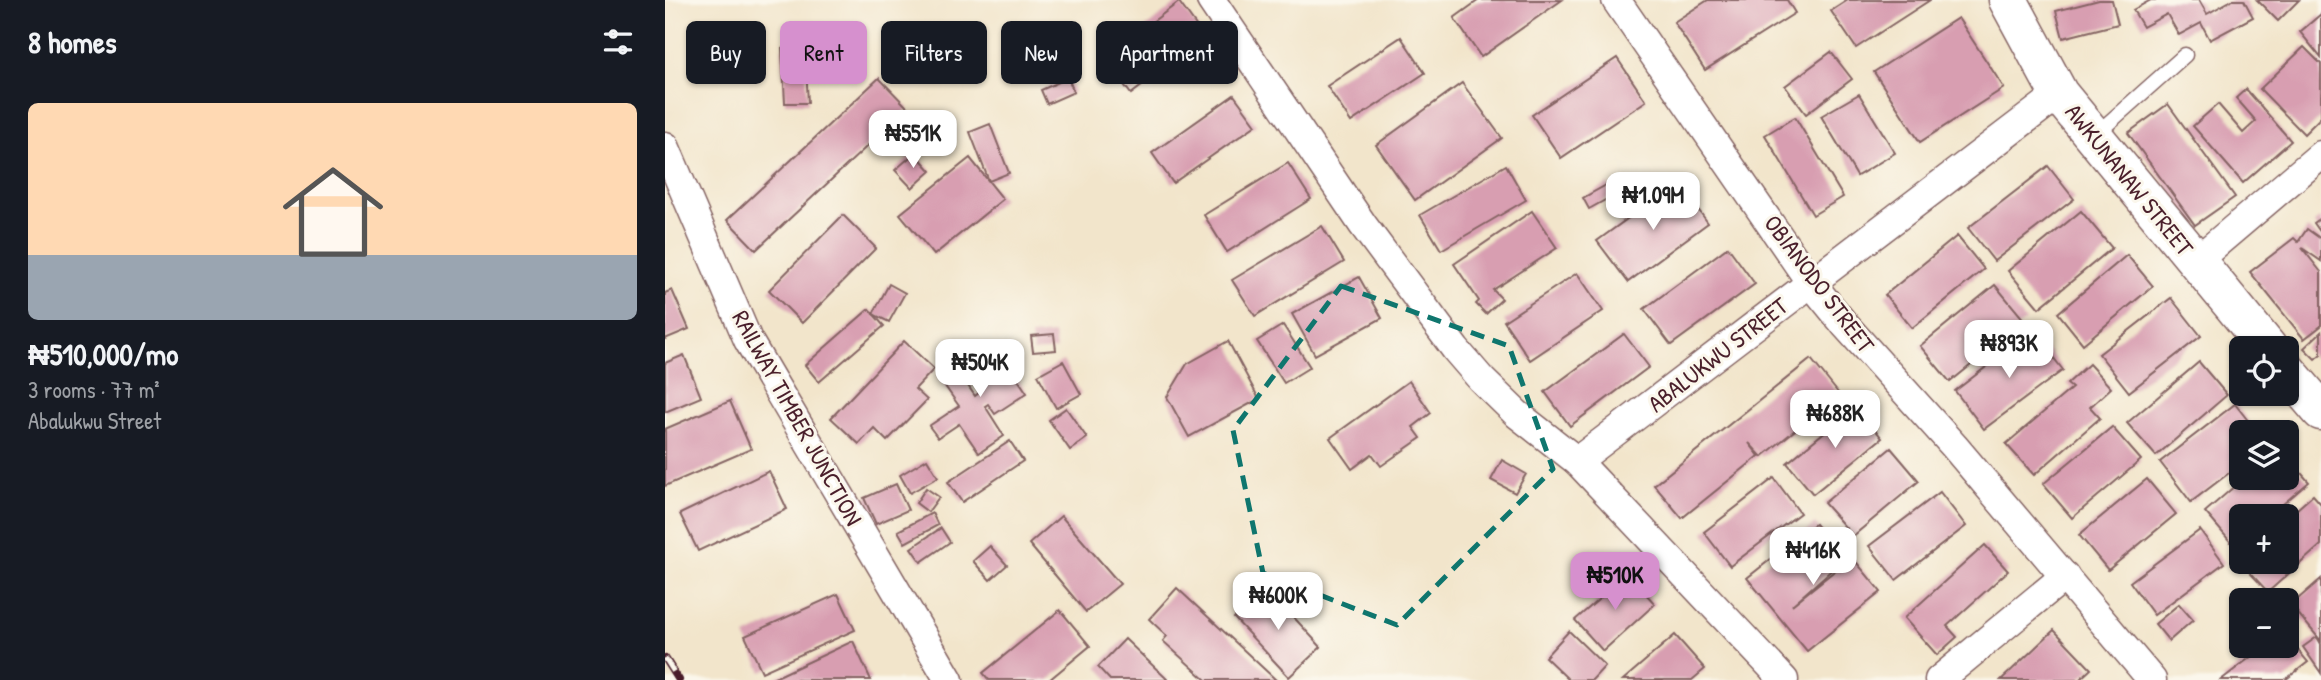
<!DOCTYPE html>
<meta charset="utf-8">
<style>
:root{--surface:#171b24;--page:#242831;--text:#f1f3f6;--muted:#9ea1a6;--line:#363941;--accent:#d690ce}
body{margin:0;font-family:"Patrick Hand",sans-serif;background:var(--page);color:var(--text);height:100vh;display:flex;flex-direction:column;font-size:26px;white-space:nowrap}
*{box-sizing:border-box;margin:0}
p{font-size:23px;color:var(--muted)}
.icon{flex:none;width:38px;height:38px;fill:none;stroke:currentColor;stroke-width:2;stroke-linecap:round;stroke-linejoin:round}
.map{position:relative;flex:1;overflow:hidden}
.drawer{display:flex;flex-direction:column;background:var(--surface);width:665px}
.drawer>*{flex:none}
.hud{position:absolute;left:21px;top:21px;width:665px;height:63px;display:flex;gap:14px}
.controls{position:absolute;left:1564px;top:336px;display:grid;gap:14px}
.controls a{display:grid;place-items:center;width:70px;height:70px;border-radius:10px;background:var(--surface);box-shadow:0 2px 5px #0004;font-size:35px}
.price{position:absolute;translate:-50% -60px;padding:0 16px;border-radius:14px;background:#fff;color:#222;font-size:23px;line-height:46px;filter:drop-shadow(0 2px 4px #0008)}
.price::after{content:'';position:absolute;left:50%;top:42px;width:21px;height:16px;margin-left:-10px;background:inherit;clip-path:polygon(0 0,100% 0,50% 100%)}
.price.active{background:var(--accent);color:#111}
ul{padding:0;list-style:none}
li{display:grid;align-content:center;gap:14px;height:371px;padding:0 28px}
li+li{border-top:2px solid var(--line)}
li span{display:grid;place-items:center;height:217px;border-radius:10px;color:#555}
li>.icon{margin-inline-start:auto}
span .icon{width:126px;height:126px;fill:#fffc;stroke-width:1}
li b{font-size:30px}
h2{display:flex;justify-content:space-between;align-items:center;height:84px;padding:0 28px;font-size:30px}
.pill{padding:0 24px;border-radius:10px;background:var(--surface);box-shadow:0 2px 5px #0004;font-size:24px;line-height:63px}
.pill.active{background:var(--accent);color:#111}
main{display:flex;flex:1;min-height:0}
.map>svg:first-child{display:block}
.building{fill:#d89eb1}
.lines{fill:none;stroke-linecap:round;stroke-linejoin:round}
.lane-casing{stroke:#856463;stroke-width:17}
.street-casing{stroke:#856463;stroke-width:31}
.secondary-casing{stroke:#856463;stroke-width:41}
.lane{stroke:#fff;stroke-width:14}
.street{stroke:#fff;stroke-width:28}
.secondary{stroke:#fff;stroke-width:38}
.rail-casing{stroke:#4a1f2b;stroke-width:8}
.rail{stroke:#fbf7ec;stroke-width:5;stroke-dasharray:16;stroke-linecap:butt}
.marked{fill:none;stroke:#0f766e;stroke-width:5;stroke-dasharray:14 9;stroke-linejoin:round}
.labels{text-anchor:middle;stroke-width:6;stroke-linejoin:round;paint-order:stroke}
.street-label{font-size:24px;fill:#4a1f2b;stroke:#fbf7ec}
</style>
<main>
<section class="drawer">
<h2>8 homes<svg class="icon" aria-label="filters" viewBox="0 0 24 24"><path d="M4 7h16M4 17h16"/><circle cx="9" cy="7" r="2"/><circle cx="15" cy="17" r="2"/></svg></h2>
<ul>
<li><span style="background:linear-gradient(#ffd9b3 70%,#9aa5b1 0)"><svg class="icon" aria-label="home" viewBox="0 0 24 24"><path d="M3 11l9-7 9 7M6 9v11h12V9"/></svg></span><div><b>₦510,000/mo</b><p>3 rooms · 77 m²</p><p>Abalukwu Street</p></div></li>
</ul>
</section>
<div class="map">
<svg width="1656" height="680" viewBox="0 0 1656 680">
<rect width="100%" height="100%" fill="#fbf7ec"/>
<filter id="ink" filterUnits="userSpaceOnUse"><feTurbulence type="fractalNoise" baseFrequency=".0143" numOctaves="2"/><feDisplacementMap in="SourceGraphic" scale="14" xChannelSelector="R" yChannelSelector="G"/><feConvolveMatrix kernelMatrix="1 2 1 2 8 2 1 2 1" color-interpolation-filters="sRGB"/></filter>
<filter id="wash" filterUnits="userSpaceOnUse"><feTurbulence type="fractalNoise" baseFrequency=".00686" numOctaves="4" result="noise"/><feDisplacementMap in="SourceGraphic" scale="28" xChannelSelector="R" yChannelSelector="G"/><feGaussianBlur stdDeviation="1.57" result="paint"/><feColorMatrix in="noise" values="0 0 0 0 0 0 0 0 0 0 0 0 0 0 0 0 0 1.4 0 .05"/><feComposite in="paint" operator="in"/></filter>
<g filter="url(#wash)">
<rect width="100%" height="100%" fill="#f2e5cb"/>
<g id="blocks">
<g class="building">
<path d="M814 0H897L816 57 789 18Z"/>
<path d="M1043 0H1122L1130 13 1040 70 1009 22Z"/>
<path d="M1183 0H1265L1191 48 1166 11Z"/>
<path d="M1434 0H1447L1453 24 1398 38 1391 11Z"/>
<path d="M1486 0H1534L1542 14 1567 0H1579L1588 17 1545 40 1536 23 1514 35 1502 14 1478 27 1468 10Z"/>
<path d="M1592 0H1634L1613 21Z"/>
<path d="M514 2 540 38 466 94 439 58Z"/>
<path d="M1656 14V58L1635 32Z"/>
<path d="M1293 18 1339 88 1255 142 1209 72Z"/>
<path d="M736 37 760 73 686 122 662 86Z"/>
<path d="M140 47 143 103H120L117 48Z"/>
<path d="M1639 47 1656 64V117L1639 134 1595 89Z"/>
<path d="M1166 52 1187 79 1141 114 1120 86Z"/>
<path d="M952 58 981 101 896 158 867 115Z"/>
<path d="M214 78 243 108 91 250 62 220Z"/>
<path d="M403 78 409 92 382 104 376 90Z"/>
<path d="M797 83 837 138 750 200 711 145Z"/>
<path d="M1581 89 1626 141 1578 183 1528 126 1553 104 1578 133 1591 121 1571 98Z"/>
<path d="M1194 94 1230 153 1192 176 1156 116Z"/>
<path d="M569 95 591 125 508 183 487 153Z"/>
<path d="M1503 104 1570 197 1530 225 1463 133Z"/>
<path d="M1130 117 1178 197 1148 215 1100 135Z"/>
<path d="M325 124 344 173 324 181 305 132Z"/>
<path d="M250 153 266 171 247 188 230 170Z"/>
<path d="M305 158 338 199 269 255 235 214Z"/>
<path d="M623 163 646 199 562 252 539 215Z"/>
<path d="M841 165 861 200 776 250 755 215Z"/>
<path d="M1383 166 1409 199 1329 261 1303 228Z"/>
<path d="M1013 182 1043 223 963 282 932 241Z"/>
<path d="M943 184 949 195 924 209 918 198Z"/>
<path d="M867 211 892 248 828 290 837 299 821 314 811 304 814 301 789 264Z"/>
<path d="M1416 211 1447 248 1374 308 1343 271Z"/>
<path d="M178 215 211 248 137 323 104 290Z"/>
<path d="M1656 218V233L1649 223Z"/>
<path d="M657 226 679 262 590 316 567 280Z"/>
<path d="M1642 229 1656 239V261L1637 248 1656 272V326L1639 339 1585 272 1629 238 1633 242Z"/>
<path d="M1292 236 1319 269 1247 328 1220 295Z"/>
<path d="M1063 247 1090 284 1006 345 979 309Z"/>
<path d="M1462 255 1488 286 1418 344 1393 313Z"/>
<path d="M912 273 938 311 865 360 839 321Z"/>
<path d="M694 277 717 318 650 355 627 314Z"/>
<path d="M224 284 240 293 224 322 208 314Z"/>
<path d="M1330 285 1360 321 1285 382 1255 346Z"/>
<path d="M7 290 24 329 0 339V293Z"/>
<path d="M1506 298 1536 336 1464 392 1434 354Z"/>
<path d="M204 309 219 326 154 382 140 365Z"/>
<path d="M618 325 645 367 619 383 592 341Z"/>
<path d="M1368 331 1398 370 1319 429 1290 391Z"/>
<path d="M1656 332V354L1650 359 1639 348Z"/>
<path d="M389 334 391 350 368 352 366 336Z"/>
<path d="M959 334 984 367 905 426 880 392Z"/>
<path d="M239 341 269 369 250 389 262 400 222 441 209 428 194 444 166 418Z"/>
<path d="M563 341 594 399 524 437 502 397 522 364Z"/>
<path d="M332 348 362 393 330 414 323 404 320 406 339 436 314 453 294 424 273 438 264 426 294 406 272 375 288 364 310 396 315 392 300 370Z"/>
<path d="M19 355 36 397 0 412V363Z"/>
<path d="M1146 359 1174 394 1097 457 1084 443 1094 456 1017 518 989 485Z"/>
<path d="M398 361 416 394 391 408 373 375Z"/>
<path d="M1534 362 1562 395 1491 456 1462 423Z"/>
<path d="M1424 364 1446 388 1425 407 1435 418 1369 475 1341 444 1407 388 1402 384Z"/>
<path d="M744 381 766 413 748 427 756 438 716 466 707 454 687 469 665 438Z"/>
<path d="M65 401 86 449 0 486V429Z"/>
<path d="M1570 404 1592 432H1577V463L1526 502 1495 462Z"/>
<path d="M1191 406 1217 438 1148 494 1122 463Z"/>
<path d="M401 408 422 438 405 450 384 420Z"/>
<path d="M1447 427 1476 460 1407 518 1378 484Z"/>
<path d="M345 441 358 461 297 502 283 482Z"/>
<path d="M1226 448 1254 481 1188 536 1159 503Z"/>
<path d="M1622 457 1644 482 1604 516H1577V540L1569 546 1540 512 1579 478H1622Z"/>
<path d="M262 459 273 477 245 493 235 475Z"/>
<path d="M837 460 861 474 850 493 826 480Z"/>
<path d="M104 471 122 509 33 551 15 514Z"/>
<path d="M1109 478 1135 513 1065 566 1039 532Z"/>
<path d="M1482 479 1511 514 1443 570 1414 535Z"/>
<path d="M231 484 243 510 211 524 199 498Z"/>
<path d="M261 488 274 497 263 512 251 503Z"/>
<path d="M1275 492 1301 526 1231 580 1204 546Z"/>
<path d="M1648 495 1656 504V545L1603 592 1575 562H1622V518Z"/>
<path d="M267 513 273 525 240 543 233 531Z"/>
<path d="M396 516 455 584 421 612 364 544Z"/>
<path d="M1150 524 1179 559 1127 605 1187 557 1216 592 1142 651 1082 578Z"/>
<path d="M276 528 285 542 256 562 246 548Z"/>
<path d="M1535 530 1559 563 1489 615 1465 582Z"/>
<path d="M1320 545 1343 571 1282 626 1292 637 1272 655 1239 618Z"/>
<path d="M325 546 342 565 325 580 308 561Z"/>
<path d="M963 574 990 604 938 651 910 620Z"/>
<path d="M1656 579V641L1626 605Z"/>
<path d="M512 588 611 680H541L498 641 502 636 484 619Z"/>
<path d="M602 588 656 647 624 677 569 618Z"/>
<path d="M173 594 190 630 97 672 80 636Z"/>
<path d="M1514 604 1528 620 1504 641 1490 624Z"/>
<path d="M395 610 425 646 384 680H324L318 673Z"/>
<path d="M1389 630 1426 669 1414 680H1336Z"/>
<path d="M904 631 940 666 927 680H904L880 657Z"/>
<path d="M1010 635 1040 669 1027 680H958Z"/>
<path d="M1622 637 1643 662 1620 680H1556L1600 646H1622Z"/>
<path d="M1652 637 1656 644V673L1638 647Z"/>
<path d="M460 639 503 680H445L433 667Z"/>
<path d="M188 641 206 680H105Z"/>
</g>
</g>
</g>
<g filter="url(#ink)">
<use href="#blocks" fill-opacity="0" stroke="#856463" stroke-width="2"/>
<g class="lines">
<g class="lane-casing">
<path id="lane" d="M1429 136 1520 55"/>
</g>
<g class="street-casing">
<g id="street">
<path d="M546 0 698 225 791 350 816 379 852 414 912 461 1394 94"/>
<path d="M951 0 1146 283 1181 326 1289 446 1487 680"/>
<path d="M0 146 83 340 284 680"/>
<path d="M1531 261 1656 155"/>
<path d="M912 461 1119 680"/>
<path d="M1274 680 1400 576"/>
</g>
</g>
<g class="secondary-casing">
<g id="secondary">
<path d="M1343 0 1394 94 1603 348"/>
<path d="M1622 371 1656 411"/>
</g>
</g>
<use href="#lane" class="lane"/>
<use href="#street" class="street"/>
<use href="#secondary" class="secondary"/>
<g class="rail-casing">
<path id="rail" d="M0 658 14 680"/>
</g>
<use href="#rail" class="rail"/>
</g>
</g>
<path class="marked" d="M676 286 844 346 888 469 732 625 598 573 568 430Z"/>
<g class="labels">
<g class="street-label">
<text transform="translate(1464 180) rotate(51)" y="8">AWKUNANAW STREET</text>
<text transform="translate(1154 284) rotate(53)" y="8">OBIANODO STREET</text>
<text transform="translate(1053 355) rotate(-38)" y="8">ABALUKWU STREET</text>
<text transform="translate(132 418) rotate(61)" y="8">RAILWAY TIMBER JUNCTION</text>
</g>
</g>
</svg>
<div class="controls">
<a><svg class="icon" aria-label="locate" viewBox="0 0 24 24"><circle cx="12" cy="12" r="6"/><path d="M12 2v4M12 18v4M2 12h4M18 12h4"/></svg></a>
<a><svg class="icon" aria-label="layers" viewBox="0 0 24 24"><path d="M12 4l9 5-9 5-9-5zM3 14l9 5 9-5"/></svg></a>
<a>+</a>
<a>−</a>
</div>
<b class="price" style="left:248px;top:170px">₦551K</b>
<b class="price" style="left:988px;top:232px">₦1.09M</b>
<b class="price" style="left:1344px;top:380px">₦893K</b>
<b class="price" style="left:315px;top:399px">₦504K</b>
<b class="price" style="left:1170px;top:450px">₦688K</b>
<b class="price" style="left:1148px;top:587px">₦416K</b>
<b class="price active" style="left:950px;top:612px">₦510K</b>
<b class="price" style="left:613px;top:632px">₦600K</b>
<div class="hud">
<a class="pill">Buy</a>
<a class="pill active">Rent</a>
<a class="pill">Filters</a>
<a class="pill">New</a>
<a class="pill">Apartment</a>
</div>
</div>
</main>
